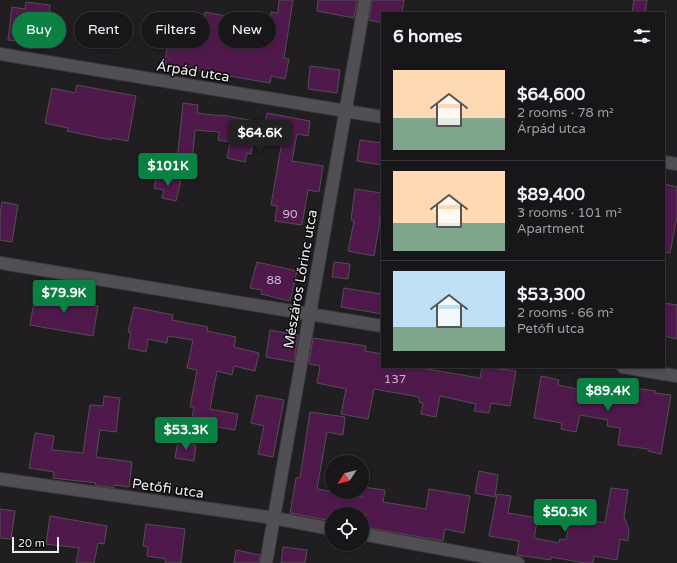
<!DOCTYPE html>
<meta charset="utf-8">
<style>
:root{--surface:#19161a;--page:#262327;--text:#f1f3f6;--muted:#9f9fa2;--line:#373539;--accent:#0b8043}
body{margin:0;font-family:"Varela Round",sans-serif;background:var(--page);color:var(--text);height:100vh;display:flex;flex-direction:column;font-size:15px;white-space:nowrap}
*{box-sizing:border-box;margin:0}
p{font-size:13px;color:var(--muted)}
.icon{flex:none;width:22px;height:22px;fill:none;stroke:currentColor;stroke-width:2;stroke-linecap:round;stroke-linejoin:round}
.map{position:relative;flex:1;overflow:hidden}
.details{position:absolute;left:381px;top:12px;width:284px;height:356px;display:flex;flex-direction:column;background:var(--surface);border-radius:0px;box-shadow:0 2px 6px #0003,0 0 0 1px var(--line)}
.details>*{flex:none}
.guide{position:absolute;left:12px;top:12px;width:309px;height:36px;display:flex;gap:8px}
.needle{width:26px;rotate:234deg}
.fabs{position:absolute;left:325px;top:455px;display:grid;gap:8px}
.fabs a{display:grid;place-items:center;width:44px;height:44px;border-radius:50%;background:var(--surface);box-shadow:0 2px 6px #0003,0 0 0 1px var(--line);font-size:20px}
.scale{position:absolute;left:12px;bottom:10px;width:47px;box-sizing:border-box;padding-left:4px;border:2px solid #eeecef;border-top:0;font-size:11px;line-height:14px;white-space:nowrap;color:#eeecef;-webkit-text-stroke:3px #0a090a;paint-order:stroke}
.price{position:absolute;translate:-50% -34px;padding:0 9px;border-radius:4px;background:var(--accent);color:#fff;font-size:13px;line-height:26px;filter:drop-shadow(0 1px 2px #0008)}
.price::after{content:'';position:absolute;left:50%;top:24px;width:12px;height:9px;margin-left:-6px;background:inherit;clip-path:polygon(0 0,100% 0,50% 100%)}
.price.current{background:#222;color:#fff}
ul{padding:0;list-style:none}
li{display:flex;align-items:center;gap:12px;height:100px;padding:0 12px}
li+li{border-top:1px solid var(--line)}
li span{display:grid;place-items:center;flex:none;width:112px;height:80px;border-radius:0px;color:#555}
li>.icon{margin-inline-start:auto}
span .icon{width:48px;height:48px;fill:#fffc;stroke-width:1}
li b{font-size:17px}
h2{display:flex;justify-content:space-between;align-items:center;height:48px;padding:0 12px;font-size:17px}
.chip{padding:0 14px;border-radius:18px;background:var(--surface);box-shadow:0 2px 6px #0003,0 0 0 1px var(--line);font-size:14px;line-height:36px}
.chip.current{background:var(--accent);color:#fff}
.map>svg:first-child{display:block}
.building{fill:#4f194c;stroke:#534e53}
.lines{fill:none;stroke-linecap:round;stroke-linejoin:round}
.minor-casing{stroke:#3c3a3e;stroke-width:14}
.minor{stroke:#524f54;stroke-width:12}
.labels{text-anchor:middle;stroke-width:3;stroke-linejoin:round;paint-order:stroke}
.number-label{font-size:12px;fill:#c6b7c6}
.street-label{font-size:14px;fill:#eeecef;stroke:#0a090a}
</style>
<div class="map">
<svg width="677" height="563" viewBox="0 0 677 563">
<rect width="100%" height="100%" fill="#211e22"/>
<g class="building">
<path d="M279 0H293L284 58 289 59 285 79 271 76 270 83 165 65 169 25 202 29 205 12 269 24 271 12 278 13Z"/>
<path d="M318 0H357L354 18 317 11Z"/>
<path d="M372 0H404L402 13H382V23L369 20Z"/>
<path d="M634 0H647L645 13H632Z"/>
<path d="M26 2 50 5 46 45 8 40 12 7 25 9Z"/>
<path d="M310 66 340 70 337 93 308 89Z"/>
<path d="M77 85 136 96 128 141 111 138V140L67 131 68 128 45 123 52 88 75 93Z"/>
<path d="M183 103 198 105 197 113 222 116V115L265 123 267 113 310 121 308 136 297 134 292 161 323 166 319 192 308 190 302 225 275 221 277 206 271 205 282 141 254 136 251 154 247 153 245 162 227 158 230 142 218 140 219 132 195 130 192 162 177 161Z"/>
<path d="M360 140 382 143V165L357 161Z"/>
<path d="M157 175 181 180 176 201 162 198 164 190 154 188Z"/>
<path d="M664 184 677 187V217L670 253 664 252Z"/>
<path d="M355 189 382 193 379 227 374 256 348 251 354 221 351 220Z"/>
<path d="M2 202 18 205 12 242 0 240V214Z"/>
<path d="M257 262 297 271 290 301 261 294 262 290 250 288Z"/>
<path d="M334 262 350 264 348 279 332 277Z"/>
<path d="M344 288 382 294V314L341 307Z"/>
<path d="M36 291 79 299V302L98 306 93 336 30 325Z"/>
<path d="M664 303 677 305V339L664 336Z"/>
<path d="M134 307 173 315 172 320 208 327 207 331 236 337 234 347 259 353 255 371 234 366 232 375 217 371 210 409 238 414 235 430 191 423 194 407H190L197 370 187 368 193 340 168 336 167 343 148 339 146 352 128 348 131 333 128 332Z"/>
<path d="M270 330 298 335 294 362 266 357Z"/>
<path d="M313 338 366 346 365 351 382 354V367H415L480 378 482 367 516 371 510 406 491 403 489 413 474 411 476 404 440 396 436 417 421 414 423 403 419 402V397L374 389 368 419 341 414 346 389 317 383 320 366 309 364Z"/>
<path d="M541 376 559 380 558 385 611 396 613 385 656 391 655 393 671 395 661 454 648 451V449L618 445 620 428 607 426 608 420 580 415 576 432 561 429 562 423 534 418Z"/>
<path d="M257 395 284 400 273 457 258 454 264 426 251 423Z"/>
<path d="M104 396 120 398 116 432 100 430 96 457 132 462 129 487 114 485V488L95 485 96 483 53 478 54 472 29 468 35 433 54 436 52 450 83 453 90 405 103 406Z"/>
<path d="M310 412 345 417 343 435 327 432 317 489 362 497V487L385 490 383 502 426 509 429 489 470 496 464 533 445 529 443 541 364 527 366 514H332V521L290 513 296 478H300Z"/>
<path d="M178 441 196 445 194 461 175 458Z"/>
<path d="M479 471 498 475 495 497 475 493Z"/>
<path d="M611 488 628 490 624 517 629 530 628 541 620 539 617 560 594 556 593 563H585L551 557V560L517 555 519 541 489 536 497 494 511 496 508 513 538 518 534 538 559 543 560 539 566 540 569 524 581 526 582 519 605 523Z"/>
<path d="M0 509 15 511 11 539 0 538Z"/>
<path d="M50 516 107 526 104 544 98 543 94 563H76L79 548 46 544Z"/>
<path d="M146 524 185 529 181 563H165L166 559 147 556 148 547 143 546Z"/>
<path d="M283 547 307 550 305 563H281Z"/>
<path d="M236 550 260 555 259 563H234Z"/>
</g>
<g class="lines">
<g class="minor-casing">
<g id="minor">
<path d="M0 54 382 117"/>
<path d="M664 162 677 164"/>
<path d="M0 263 382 326"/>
<path d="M623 367 677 376"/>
<path d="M0 479 274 518 332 529"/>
<path d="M362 534 518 563"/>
<path d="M266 563 365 0"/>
</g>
</g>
<use href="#minor" class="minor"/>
</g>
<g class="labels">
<g class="number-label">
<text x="290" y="218">90</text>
<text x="274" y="284">88</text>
<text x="395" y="383">137</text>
</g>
<g class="street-label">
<text transform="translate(193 71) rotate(9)" y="5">Árpád utca</text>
<text transform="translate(300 279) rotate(-80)" y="5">Mészáros Lőrinc utca</text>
<text transform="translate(168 488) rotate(8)" y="5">Petőfi utca</text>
</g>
</g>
</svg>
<div class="fabs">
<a><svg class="needle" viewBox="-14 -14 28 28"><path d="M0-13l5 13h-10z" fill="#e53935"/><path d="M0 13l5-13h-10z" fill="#9f9fa2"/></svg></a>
<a><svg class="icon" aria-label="locate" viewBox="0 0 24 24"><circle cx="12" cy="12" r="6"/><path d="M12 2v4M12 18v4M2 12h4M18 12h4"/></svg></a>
</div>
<div class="scale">20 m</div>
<b class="price current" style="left:260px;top:154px">$64.6K</b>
<b class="price" style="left:168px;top:187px">$101K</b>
<b class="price" style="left:64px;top:314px">$79.9K</b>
<b class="price" style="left:608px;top:412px">$89.4K</b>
<b class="price" style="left:186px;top:451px">$53.3K</b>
<b class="price" style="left:565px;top:533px">$50.3K</b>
<div class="guide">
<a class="chip current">Buy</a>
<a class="chip">Rent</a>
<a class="chip">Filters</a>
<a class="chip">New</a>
</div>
<section class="details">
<h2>6 homes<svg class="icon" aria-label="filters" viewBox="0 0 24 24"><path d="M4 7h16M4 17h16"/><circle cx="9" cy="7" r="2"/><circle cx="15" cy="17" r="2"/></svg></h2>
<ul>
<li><span style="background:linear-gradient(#ffd9b3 60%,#7fa58c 0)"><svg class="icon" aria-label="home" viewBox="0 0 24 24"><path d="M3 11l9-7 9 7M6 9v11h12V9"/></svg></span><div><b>$64,600</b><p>2 rooms · 78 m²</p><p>Árpád utca</p></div></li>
<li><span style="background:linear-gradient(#ffd9b3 65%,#7fa58c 0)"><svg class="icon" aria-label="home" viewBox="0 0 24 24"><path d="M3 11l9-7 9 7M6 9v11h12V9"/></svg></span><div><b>$89,400</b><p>3 rooms · 101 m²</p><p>Apartment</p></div></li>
<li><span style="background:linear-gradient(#bfe0f5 70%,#7fa58c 0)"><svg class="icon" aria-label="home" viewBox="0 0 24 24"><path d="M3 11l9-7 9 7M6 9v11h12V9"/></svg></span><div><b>$53,300</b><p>2 rooms · 66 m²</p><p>Petőfi utca</p></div></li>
</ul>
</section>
</div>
